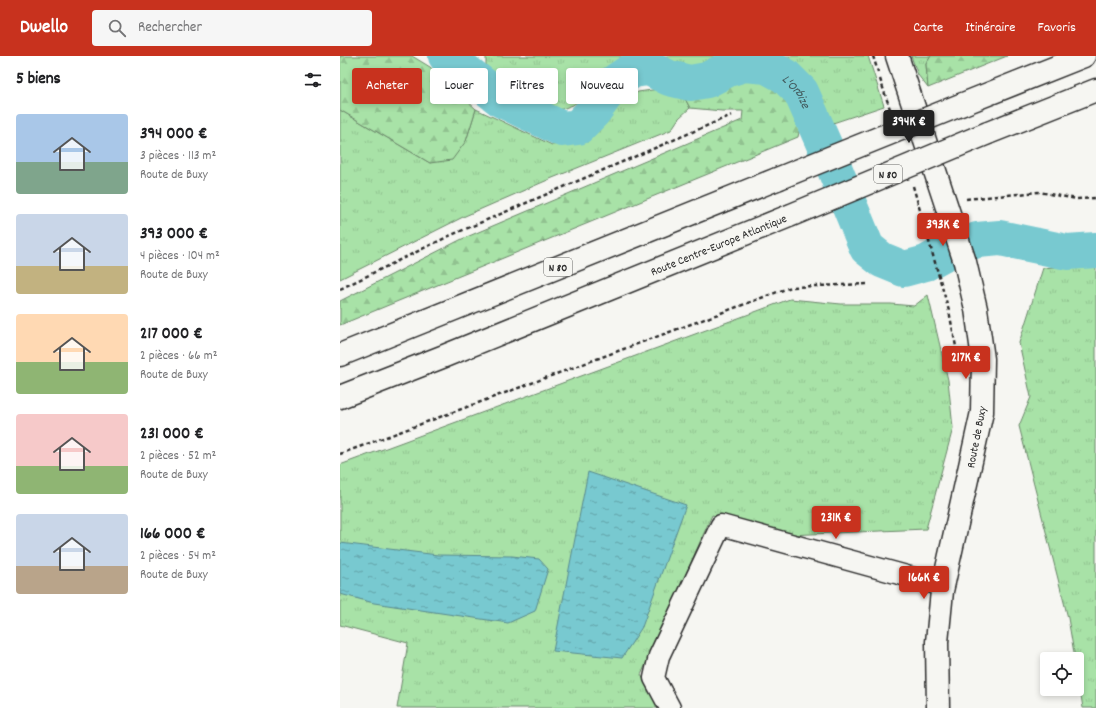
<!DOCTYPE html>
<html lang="fr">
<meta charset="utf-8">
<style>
:root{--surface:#fff;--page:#f6f6f6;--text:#202124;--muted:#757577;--accent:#c8321e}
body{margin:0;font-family:Dekko,sans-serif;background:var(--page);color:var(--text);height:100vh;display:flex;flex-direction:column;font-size:15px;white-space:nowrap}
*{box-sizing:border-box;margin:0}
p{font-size:13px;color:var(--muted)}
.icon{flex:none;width:22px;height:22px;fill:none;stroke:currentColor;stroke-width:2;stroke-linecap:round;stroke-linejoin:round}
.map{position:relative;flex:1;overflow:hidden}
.details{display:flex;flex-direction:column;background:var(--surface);width:340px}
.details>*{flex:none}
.top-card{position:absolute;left:12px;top:12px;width:380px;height:36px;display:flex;gap:8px}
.tools{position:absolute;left:700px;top:596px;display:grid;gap:8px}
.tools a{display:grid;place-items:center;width:44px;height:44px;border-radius:4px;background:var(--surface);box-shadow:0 2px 6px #0003;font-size:20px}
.price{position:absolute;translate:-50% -34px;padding:0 9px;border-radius:4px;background:var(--accent);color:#fff;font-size:13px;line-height:26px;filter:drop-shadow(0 1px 2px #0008)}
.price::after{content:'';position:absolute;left:50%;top:24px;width:12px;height:9px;margin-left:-6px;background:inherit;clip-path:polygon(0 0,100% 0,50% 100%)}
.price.active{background:#222;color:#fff}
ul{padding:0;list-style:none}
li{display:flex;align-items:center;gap:12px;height:100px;padding:0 16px}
li span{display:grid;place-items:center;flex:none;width:112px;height:80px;border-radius:4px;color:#555}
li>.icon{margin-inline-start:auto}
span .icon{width:48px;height:48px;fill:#fffc;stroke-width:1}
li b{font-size:17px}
h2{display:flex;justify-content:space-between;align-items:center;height:48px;padding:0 16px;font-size:17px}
.pill{padding:0 14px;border-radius:4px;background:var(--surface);box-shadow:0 2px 6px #0003;font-size:14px;line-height:36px}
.pill.active{background:var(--accent);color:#fff}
header{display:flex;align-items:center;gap:24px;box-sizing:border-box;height:56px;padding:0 20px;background:var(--accent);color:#fff}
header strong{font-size:19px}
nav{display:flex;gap:22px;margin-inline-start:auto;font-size:14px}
.search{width:280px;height:36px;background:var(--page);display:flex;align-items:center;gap:10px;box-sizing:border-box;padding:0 14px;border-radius:4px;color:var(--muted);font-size:15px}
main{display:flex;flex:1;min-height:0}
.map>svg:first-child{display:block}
.grass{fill:url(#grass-tufts);stroke:#6a8669}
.forest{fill:url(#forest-firs);stroke:#6a8669}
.water{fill:url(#water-ripples);stroke:#598a8e}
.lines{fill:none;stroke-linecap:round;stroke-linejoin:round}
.river{stroke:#78c9d0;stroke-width:36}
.minor-casing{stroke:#2b2b2b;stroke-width:23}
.secondary-casing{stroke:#2b2b2b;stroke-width:25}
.trunk-casing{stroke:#2b2b2b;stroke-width:25}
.path{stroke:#2b2b2b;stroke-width:2.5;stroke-dasharray:4 3;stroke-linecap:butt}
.minor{stroke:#f6f6f2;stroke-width:20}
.secondary{stroke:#f6f6f2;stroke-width:22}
.trunk{stroke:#f6f6f2;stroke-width:22}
.trunk-bridge-casing{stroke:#2b2b2b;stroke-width:25;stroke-linecap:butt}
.trunk-bridge{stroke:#f6f6f2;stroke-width:22}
.labels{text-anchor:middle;stroke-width:3;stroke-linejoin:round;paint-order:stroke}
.shield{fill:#f6f6f2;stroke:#686867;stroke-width:1}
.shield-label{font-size:11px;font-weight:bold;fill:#2b2b2b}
.street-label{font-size:12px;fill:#2b2b2b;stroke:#f6f6f2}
.water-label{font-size:13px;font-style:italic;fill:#425a5d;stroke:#f6f6f2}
</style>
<header>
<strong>Dwello</strong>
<div class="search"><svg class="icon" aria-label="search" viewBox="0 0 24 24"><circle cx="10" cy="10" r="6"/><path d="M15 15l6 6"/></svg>Rechercher</div>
<nav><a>Carte</a><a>Itinéraire</a><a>Favoris</a></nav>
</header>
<main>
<section class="details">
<h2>5 biens<svg class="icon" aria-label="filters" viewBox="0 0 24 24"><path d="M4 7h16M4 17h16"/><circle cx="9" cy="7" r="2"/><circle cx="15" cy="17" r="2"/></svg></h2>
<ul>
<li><span style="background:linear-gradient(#a9c7e8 60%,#7fa58c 0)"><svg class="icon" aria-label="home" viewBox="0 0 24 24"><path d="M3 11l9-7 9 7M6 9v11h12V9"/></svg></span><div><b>394 000 €</b><p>3 pièces · 113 m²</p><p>Route de Buxy</p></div></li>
<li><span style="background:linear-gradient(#c9d6e8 65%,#c2b280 0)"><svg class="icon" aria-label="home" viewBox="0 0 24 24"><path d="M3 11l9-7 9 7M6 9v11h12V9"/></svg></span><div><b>393 000 €</b><p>4 pièces · 104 m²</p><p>Route de Buxy</p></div></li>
<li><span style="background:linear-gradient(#ffd9b3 60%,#8fb573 0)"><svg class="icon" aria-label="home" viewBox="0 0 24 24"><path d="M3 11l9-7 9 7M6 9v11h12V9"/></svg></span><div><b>217 000 €</b><p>2 pièces · 66 m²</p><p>Route de Buxy</p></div></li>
<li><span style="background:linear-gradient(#f6c9c9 65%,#8fb573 0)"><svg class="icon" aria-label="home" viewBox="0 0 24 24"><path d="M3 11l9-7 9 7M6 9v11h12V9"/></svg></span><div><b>231 000 €</b><p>2 pièces · 52 m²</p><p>Route de Buxy</p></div></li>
<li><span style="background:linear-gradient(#c9d6e8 65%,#b9a48a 0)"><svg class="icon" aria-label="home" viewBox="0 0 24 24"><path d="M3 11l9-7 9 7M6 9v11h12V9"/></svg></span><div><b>166 000 €</b><p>2 pièces · 54 m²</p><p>Route de Buxy</p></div></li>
</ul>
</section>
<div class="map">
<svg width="756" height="652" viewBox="0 0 756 652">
<defs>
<pattern id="grass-tufts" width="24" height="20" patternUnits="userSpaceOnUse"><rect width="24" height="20" fill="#a8e2a7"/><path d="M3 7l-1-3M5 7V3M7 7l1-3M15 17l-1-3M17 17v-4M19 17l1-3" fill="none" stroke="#91c290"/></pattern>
<pattern id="forest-firs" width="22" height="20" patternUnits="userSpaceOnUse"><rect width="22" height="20" fill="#a8e2a7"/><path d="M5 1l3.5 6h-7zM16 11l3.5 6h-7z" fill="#91c290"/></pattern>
<pattern id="water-ripples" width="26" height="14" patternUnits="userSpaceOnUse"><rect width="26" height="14" fill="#78c9d0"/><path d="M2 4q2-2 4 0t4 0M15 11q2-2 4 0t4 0" fill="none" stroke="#63a3a9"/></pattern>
</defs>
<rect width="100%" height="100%" fill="#f6f6f2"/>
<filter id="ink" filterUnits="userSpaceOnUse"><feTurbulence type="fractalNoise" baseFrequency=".025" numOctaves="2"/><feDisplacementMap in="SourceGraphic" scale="8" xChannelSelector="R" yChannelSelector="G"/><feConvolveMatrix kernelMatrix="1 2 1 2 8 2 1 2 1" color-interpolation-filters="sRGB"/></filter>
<g filter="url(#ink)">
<g class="grass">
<path d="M146 0H309L287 5 267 17 253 34 233 49 211 57C184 44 169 32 146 12Z"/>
<path d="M313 0H401L366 13H346Z"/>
<path d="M438 0H528L544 50 493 67 455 8Z"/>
<path d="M571 0H591L586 8 588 32 578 19Z"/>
<path d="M319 33 341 35 350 52 339 62 331 74 210 123 125 160 0 223V54L90 107 126 85 136 53 212 89 236 86 253 74 270 54 298 36Z"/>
<path d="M756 207V652H743L737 615V603H735L728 562 679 370 691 341 679 287 703 212Z"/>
<path d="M588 239 608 324 613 372 586 473 448 479 372 459 301 619 322 652H57L68 587 0 569V409L450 243 501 248H551L574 250Z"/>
</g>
<g class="forest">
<path d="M0 0H72L90 11 136 53 126 85 112 104 90 107 0 54Z"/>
<path d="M591 0H667L588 32 586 8Z"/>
<path d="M414 17 433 23 450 37 462 62 458 81 0 269V245L122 183 402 64 403 55H382L350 52 341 35H362Z"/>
</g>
<g class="water">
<path d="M248 416 346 449 302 571 282 602 213 595Z"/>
<path d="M0 487 98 499 172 500 199 503 208 513 195 555 168 567 34 547 0 538Z"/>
</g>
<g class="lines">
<path class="river" id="s1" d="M106 0 162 44 222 73 238 71 253 56 275 26 293 14 309 12 329 22 350 27 367 24 388 13 404 8 427 10 445 20 461 36 493 109 527 192 542 204 564 213 586 207 608 195 637 184 660 182 727 196 756 194"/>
<g class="minor-casing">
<path id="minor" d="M330 652 314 622 319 600 381 469 603 530"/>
</g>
<g class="secondary-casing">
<path id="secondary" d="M557 0 625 206 636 253 643 303 642 356 602 535 597 586 598 652"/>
</g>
<g class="trunk-casing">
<g id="trunk">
<path d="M623 48 744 0"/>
<path d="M648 77 756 34"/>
<path d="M0 299 437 123"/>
<path id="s2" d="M0 341 102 301 449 160"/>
</g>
</g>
<g class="path">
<path d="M533 0 538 16"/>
<path d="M540 23 551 56"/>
<path d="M573 130 609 255 620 311"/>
<path d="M626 143 699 136 737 143 756 142"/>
<path d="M0 233 109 180 392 59"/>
<path d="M0 398 451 231 527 228"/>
</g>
<use href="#minor" class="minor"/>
<use href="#secondary" class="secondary"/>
<use href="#trunk" class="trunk"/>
<g class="trunk-bridge-casing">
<g id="trunk-bridge">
<path d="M437 123 623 48"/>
<path d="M449 160 648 77"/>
</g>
</g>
<use href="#trunk-bridge" class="trunk-bridge"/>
</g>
</g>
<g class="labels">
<g class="shield">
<rect x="534" y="109" width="28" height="18" rx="3"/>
<rect x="204" y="202" width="28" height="18" rx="3"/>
</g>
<g class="shield-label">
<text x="548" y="122">N 80</text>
<text x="218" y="215">N 80</text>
</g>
<g class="street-label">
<text dy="4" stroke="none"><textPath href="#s2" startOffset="408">Route Centre-Europe Atlantique</textPath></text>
<text transform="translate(636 381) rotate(-79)" y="4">Route de Buxy</text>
</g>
<g class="water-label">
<text dy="5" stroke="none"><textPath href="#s1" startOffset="415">L'Orbize</textPath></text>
</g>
</g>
</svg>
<div class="tools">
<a><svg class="icon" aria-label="locate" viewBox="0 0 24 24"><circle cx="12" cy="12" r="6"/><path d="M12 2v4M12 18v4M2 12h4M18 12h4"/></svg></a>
</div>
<b class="price active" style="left:569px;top:88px">394K €</b>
<b class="price" style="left:603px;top:191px">393K €</b>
<b class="price" style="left:626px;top:324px">217K €</b>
<b class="price" style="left:496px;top:484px">231K €</b>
<b class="price" style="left:584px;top:544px">166K €</b>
<div class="top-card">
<a class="pill active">Acheter</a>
<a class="pill">Louer</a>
<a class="pill">Filtres</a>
<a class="pill">Nouveau</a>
</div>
</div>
</main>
